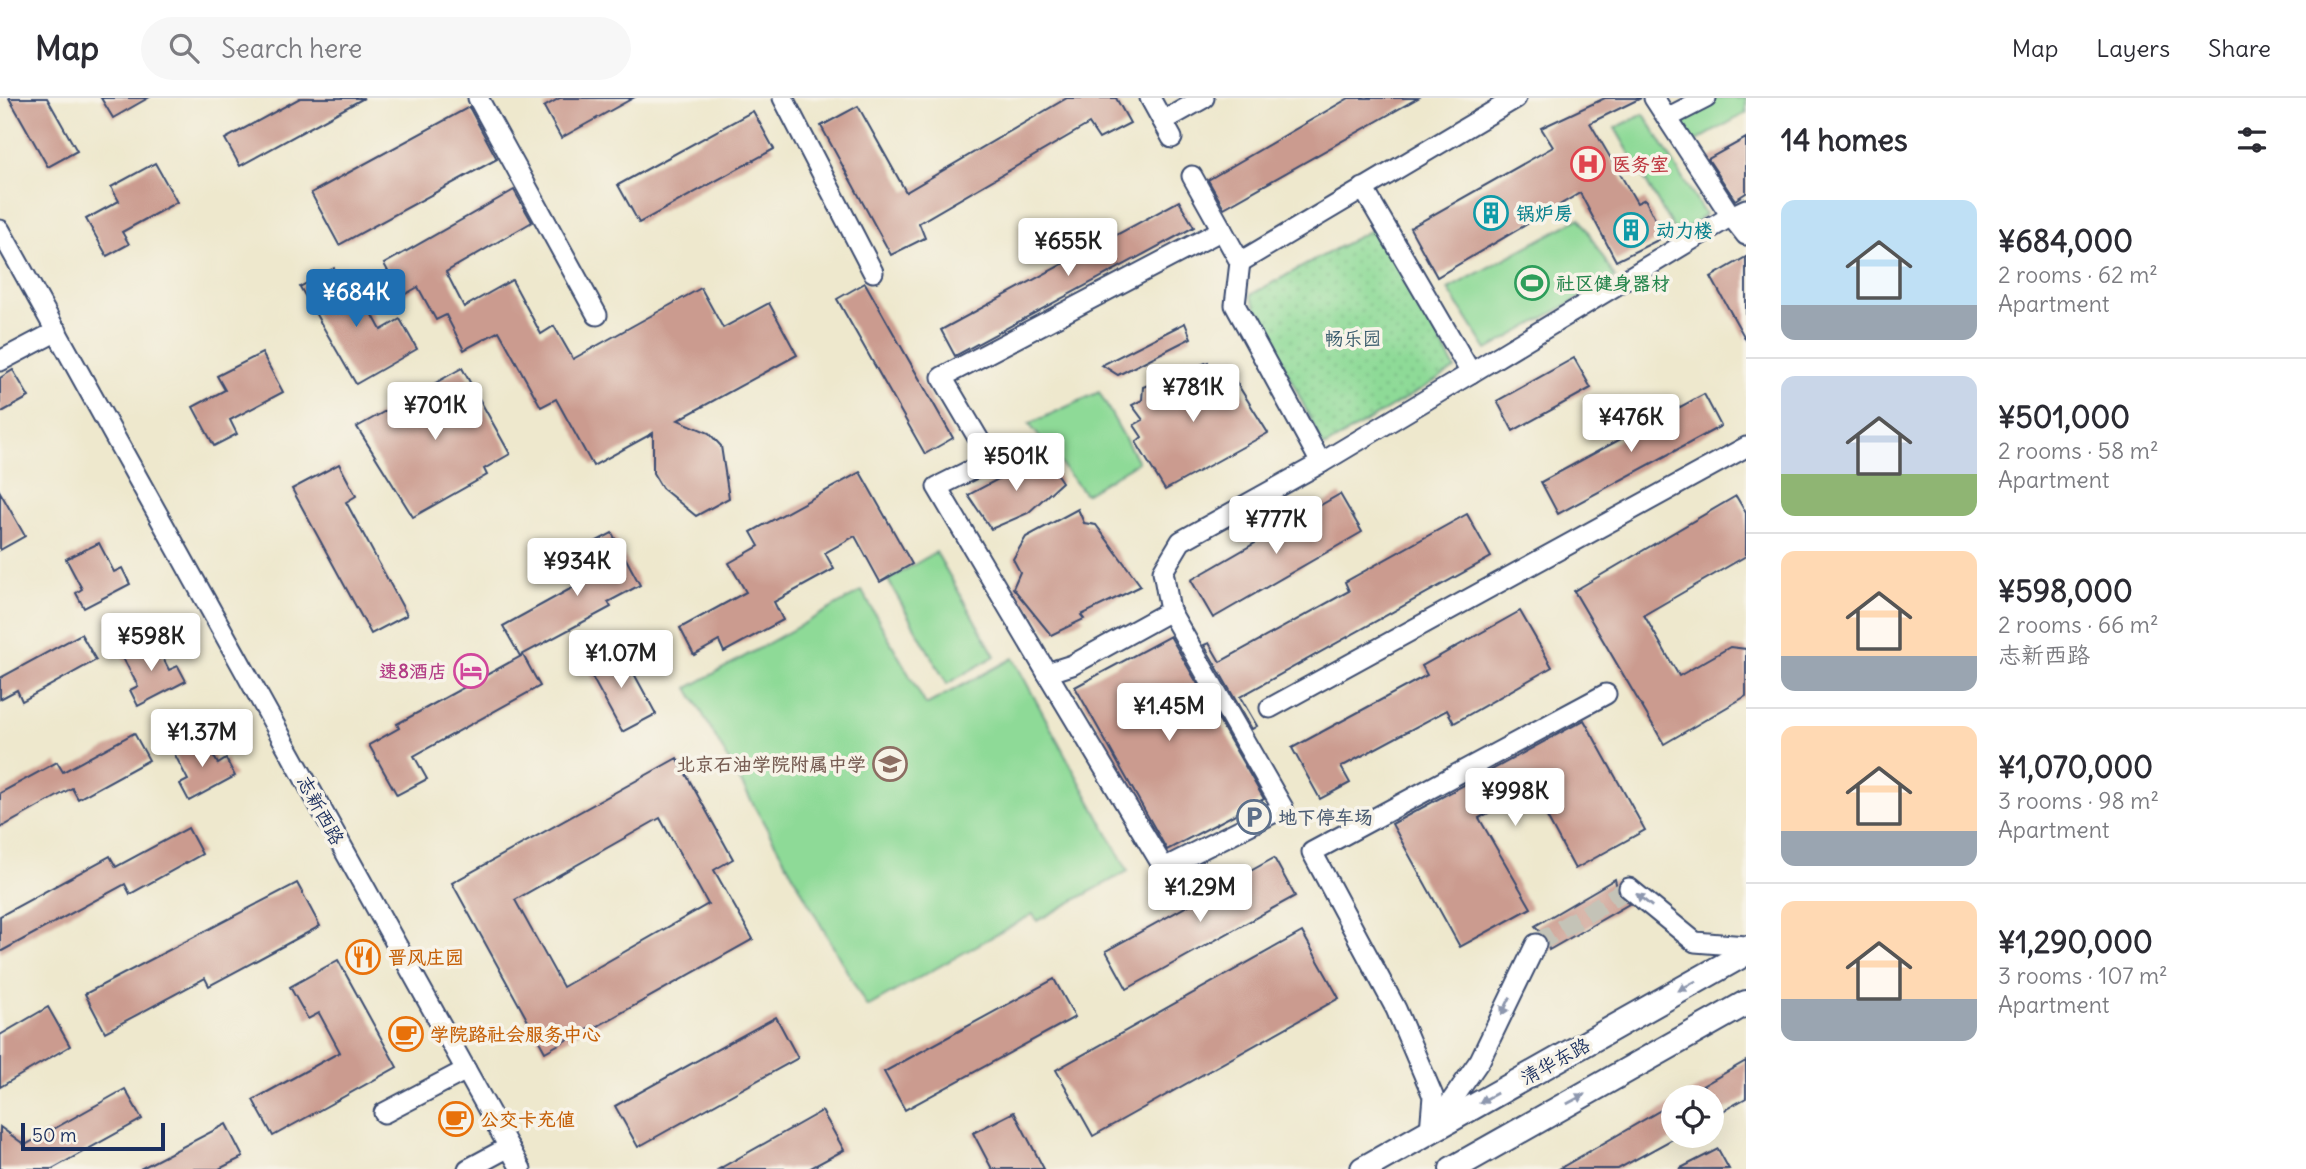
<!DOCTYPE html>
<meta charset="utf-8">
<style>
:root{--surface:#fff;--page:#f7f7f7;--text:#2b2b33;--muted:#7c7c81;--line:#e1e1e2;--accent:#1f6fb2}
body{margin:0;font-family:Delius,"LXGW WenKai TC",sans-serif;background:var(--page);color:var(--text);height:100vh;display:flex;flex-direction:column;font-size:26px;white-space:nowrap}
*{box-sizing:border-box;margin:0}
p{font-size:23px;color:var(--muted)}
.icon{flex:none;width:38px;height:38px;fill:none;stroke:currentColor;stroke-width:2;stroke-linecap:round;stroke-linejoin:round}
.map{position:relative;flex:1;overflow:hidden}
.panel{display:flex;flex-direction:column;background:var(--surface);width:560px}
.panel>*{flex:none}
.controls{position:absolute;left:1661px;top:987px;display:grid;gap:14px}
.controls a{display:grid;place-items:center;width:63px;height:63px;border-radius:50%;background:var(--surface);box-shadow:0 7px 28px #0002;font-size:35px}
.scale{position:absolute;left:21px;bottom:18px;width:144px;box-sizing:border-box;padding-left:7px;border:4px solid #1b2f5e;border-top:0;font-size:19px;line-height:24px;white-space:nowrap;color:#1b2f5e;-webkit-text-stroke:5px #f7f3e8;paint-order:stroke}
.price{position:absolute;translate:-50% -60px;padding:0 16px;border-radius:7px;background:#fff;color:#222;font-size:23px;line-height:46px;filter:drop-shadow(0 2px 4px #0008)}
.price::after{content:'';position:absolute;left:50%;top:42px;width:21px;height:16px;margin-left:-10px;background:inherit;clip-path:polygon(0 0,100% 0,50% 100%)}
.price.selected{background:var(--accent);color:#fff}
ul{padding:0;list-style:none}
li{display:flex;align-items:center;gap:21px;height:175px;padding:0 35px}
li+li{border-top:2px solid var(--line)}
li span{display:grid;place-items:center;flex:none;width:196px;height:140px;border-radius:14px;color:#555}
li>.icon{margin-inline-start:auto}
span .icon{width:84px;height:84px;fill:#fffc;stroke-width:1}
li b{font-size:30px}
h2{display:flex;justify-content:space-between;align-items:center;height:84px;padding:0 35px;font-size:30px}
header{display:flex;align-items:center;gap:42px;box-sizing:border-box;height:98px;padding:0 35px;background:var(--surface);border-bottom:2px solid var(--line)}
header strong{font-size:33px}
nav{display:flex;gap:38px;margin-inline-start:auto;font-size:24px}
.search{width:490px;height:63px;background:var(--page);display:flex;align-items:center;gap:18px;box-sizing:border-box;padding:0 24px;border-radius:38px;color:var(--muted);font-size:26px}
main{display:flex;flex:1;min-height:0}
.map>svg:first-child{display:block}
.green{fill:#8eda97;stroke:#54847a;stroke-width:2}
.park{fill:url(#park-dots);stroke:#54847a;stroke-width:2}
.building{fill:#cb9b8f;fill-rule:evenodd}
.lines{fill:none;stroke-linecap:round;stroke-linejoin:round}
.minor-tunnel{stroke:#c4c3b7;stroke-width:19;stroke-dasharray:19 10;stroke-linecap:butt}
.minor-casing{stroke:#3b4b6f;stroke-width:23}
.major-casing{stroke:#3b4b6f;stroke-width:28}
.minor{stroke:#fff;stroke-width:19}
.major{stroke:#fff;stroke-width:24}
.oneway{fill:#8d97ae}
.labels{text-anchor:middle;stroke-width:7;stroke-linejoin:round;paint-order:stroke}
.health-label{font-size:19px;font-weight:bold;fill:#be3a42;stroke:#f7f3e8;text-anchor:start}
.culture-label{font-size:19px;font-weight:bold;fill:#0d838f;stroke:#f7f3e8;text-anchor:start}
.leisure-label{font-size:19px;font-weight:bold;fill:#27864d;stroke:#f7f3e8;text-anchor:start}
.park-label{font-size:19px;fill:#385a6c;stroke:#f7f3e8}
.hotel-label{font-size:19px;font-weight:bold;fill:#b23c85;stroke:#f7f3e8;text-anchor:end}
.education-label{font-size:19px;font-weight:bold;fill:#785e54;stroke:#f7f3e8;text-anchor:end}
.street-label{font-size:19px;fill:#1b2f5e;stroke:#f7f3e8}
.service-label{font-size:19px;font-weight:bold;fill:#4e5e75;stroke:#f7f3e8;text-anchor:start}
.food-label{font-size:19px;font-weight:bold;fill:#c56008;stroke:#f7f3e8;text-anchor:start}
</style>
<header>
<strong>Map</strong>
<div class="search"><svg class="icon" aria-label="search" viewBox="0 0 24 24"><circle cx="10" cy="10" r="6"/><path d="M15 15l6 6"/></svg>Search here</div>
<nav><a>Map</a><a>Layers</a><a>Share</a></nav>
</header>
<main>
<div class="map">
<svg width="1746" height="1071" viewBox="0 0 1746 1071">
<defs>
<pattern id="park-dots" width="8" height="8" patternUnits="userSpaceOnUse" patternTransform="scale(1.75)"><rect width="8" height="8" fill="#8eda97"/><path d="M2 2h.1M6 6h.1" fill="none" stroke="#7abb85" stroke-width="1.8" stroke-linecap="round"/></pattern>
</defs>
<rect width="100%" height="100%" fill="#f7f3e8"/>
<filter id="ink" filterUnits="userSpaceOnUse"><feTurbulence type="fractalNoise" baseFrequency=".0143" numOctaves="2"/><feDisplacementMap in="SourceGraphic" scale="14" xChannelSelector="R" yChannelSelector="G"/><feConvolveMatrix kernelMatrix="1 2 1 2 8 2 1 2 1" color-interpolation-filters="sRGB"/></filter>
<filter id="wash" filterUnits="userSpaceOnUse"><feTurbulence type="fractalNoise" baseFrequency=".00686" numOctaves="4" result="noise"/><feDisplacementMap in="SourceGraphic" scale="28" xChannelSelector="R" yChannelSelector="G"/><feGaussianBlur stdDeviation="1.57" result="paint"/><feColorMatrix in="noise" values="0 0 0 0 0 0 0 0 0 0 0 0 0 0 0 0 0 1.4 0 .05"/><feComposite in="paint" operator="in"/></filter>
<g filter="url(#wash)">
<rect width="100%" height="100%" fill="#eee8cd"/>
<g class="green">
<path d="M1714 0H1746V15L1691 46 1680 20Z"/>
<path d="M1644 16 1705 117 1677 137 1615 30Z"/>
<path d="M1580 120 1615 180 1487 252 1448 191Z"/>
<path d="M1099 294 1138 364 1085 396 1029 326Z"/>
<path d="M936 454 995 558 947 586 888 482Z"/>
<path d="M862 493 926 607 1013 560 1128 773 1037 823 1033 816 867 909 688 590Z"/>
</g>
<path class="park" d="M1378 128 1455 271 1324 349 1250 197Z"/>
<g id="blocks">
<g class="building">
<path d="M9 0H47L77 53 48 69Z"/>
<path d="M101 0H148L113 20Z"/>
<path d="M300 0H364L240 68 225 41Z"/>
<path d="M560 0H633L561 40 544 9Z"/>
<path d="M1067 0H1116L1130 25 1099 41 1089 26 919 125 925 140 891 157 821 28 858 8 906 94Z"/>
<path d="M1349 0H1418L1224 110 1208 82Z"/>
<path d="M1605 0H1641L1590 25 1637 105 1645 101 1664 139 1616 163 1580 95 1437 179 1410 130 1553 49 1541 30Z"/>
<path d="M469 9 497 61 339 147 311 95Z"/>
<path d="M753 13 774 51 639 125 618 87Z"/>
<path d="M1746 40V95L1735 102 1708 61Z"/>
<path d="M155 65 177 104 122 134 129 146 107 158 86 121 119 103 111 89Z"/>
<path d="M514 92 532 124 446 174 464 209 512 182 541 236 554 228 573 261 701 190 723 230 769 205 797 257 678 322 709 335 721 348 729 400 696 418 662 390 653 375V335L593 368 556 301 541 309 499 233 464 252 446 217 436 222 418 189 402 198 384 166Z"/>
<path d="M1179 103 1194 129 955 258 941 232Z"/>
<path d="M1746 159V242L1711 179Z"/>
<path d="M334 170 358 211 367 206 381 232 400 221 417 251 356 286 300 189Z"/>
<path d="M865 185 953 340 925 356 837 201Z"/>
<path d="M1185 225 1191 240 1118 277 1102 267Z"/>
<path d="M262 255 283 294 230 322 237 336 214 348 193 309 225 292 217 278Z"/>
<path d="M1574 260 1591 290 1513 333 1497 303Z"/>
<path d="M1208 264 1213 287 1233 279 1268 335 1165 392 1136 344 1142 339 1134 327 1143 322 1132 307 1142 302 1143 289Z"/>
<path d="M462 270 510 356 484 371 487 377 413 419 357 329Z"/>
<path d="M13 272 29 299 0 315V280Z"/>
<path d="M1704 296 1721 328 1558 416 1541 384Z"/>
<path d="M1044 357 1062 384 1028 415 991 431 968 397Z"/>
<path d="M339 366 356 398 346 404 407 517 371 536 292 391Z"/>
<path d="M860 374 912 466 880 484 855 438 825 455 834 471 774 504 783 522 724 554 719 543 694 557 680 530 746 494 729 465 759 448 751 434Z"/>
<path d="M0 394 25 438 0 452Z"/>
<path d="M1340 396 1362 434 1213 520 1191 482Z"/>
<path d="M1736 398 1746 415V458L1644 517 1679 578 1730 549 1746 551V598L1664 646 1574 493Z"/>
<path d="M1078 411 1084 425 1096 427 1141 488 1081 517 1084 521 1051 537 1013 490 1020 474 1013 461 1026 439Z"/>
<path d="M1467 416 1491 459 1240 599 1257 628 1252 631 1204 547 1209 545 1220 564 1349 493 1345 484Z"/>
<path d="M612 435 640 487 608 504 611 509 520 558 503 528 592 479 578 453Z"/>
<path d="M99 445 114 474 122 470 130 486 84 510 76 495 82 491 66 461Z"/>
<path d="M1520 513 1552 569 1454 625 1447 612 1341 669 1350 685 1320 701 1292 650 1427 577 1422 568Z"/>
<path d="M81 536 96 562 22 603 17 592 0 601V580Z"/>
<path d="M1170 538 1264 701 1167 752 1075 589Z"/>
<path d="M154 542 169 572 178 568 186 583 138 608 130 592 138 588 122 558Z"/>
<path d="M620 550 656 616 622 634 586 568Z"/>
<path d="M523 557 540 588 414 658 427 681 397 697 369 647 399 630 397 626Z"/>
<path d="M1584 622 1645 732 1575 771 1532 691 1479 720 1531 810 1460 849 1392 726Z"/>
<path d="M134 635 149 662 78 701 72 690 0 730V695L57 664 63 674Z"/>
<path d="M204 640 218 666 226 661 235 678 189 703 180 686 188 682 174 655Z"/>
<path d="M677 660 733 761 714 772 753 841 589 933 588 930 545 954 452 785ZM660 720 708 806 563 889 515 802Z"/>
<path d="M188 730 202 756 130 796 125 786 0 854V818L110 758 116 769Z"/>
<path d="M1274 760 1295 798 1127 891 1106 853Z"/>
<path d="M1615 781 1618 795 1629 806 1549 852 1546 840 1535 828Z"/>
<path d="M297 785 320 828 209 888 205 880 105 934 85 896Z"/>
<path d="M1302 834 1339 900 1093 1038 1056 972Z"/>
<path d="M338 862 397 969 273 1038 253 1002 340 954 319 915 308 921 290 889Z"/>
<path d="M1054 881 1075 919 905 1012 884 974Z"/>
<path d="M48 909 70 948 0 989V937Z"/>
<path d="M776 919 798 960 638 1049 615 1008Z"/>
<path d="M1746 963V1000L1712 1019V999H1683Z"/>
<path d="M125 991 142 1021 52 1071H0V1029L25 1047Z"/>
<path d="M1673 1005V1041L1618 1071H1559Z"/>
<path d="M822 1013 844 1052 809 1071H719Z"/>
<path d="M1014 1014 1044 1071H992L973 1035Z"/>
<path d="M226 1026 243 1059 219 1071H140Z"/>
<path d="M1718 1051 1729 1071H1679Z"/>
</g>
</g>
</g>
<g filter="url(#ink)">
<use href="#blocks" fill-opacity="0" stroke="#3b4b6f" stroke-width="2"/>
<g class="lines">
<path class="minor-tunnel" d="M1536 846 1629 790"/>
<g class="minor-casing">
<g id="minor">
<path d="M478 0 597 217"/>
<path d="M783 0 873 174"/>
<path d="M1150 0 1172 40"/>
<path d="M1654 0 1667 20"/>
<path d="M1163 23 1204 0"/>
<path d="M1192 78 1240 164 1235 207 1321 365 1471 275"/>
<path d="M1363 90 1471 275 1731 118 1667 20 1706 0"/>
<path d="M1746 111 1731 118 1746 137"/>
<path d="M0 132 521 1071"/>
<path d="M1222 132 942 279 991 362 937 389 1047 575 1072 567 1170 513 1163 473 1181 443 1321 365"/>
<path d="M1240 164 1516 0"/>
<path d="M0 263 57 233"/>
<path d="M1047 575 1164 770 1283 710 1170 513"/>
<path d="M1270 610 1746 349"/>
<path d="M1629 790 1695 844 1746 848"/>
<path d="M384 1015 466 972"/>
<path d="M1432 1031 1480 962 1536 846"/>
<path d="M1430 1033 1433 998 1396 911 1312 754 1606 596"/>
<path d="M468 1071 509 1049"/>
</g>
</g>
<g class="major-casing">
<g id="major">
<path d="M1363 1071 1746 855"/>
<path d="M1452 1071 1746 905"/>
</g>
</g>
<use href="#minor" class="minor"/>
<use href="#major" class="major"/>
</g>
<defs><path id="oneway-solid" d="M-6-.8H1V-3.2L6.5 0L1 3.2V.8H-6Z" transform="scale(1.75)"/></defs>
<g class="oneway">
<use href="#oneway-solid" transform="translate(1644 802) rotate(-141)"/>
<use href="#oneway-solid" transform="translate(1687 888) rotate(151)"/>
<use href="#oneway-solid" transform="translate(1506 908) rotate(116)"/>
<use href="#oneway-solid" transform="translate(1488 1000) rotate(151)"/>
<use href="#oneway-solid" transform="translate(1576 1001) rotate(-29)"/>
</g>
</g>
<defs>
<g id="hospital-ring" transform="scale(1.75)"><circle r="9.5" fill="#f7f3e8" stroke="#e0444e" stroke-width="1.5"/><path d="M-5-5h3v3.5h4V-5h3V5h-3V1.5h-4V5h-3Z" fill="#e0444e"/></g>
<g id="building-ring" transform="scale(1.75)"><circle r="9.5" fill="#f7f3e8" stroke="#0f9aa8" stroke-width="1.5"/><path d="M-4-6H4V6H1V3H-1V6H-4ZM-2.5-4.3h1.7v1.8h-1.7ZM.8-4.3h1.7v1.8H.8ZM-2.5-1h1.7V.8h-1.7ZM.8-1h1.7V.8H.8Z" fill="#0f9aa8"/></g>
<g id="stadium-ring" transform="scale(1.75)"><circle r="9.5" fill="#f7f3e8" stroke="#2e9e5b" stroke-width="1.5"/><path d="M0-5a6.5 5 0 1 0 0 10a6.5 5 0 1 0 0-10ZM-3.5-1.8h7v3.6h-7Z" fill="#2e9e5b"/></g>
<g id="hotel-ring" transform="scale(1.75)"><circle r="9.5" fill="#f7f3e8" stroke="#d1479c" stroke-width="1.5"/><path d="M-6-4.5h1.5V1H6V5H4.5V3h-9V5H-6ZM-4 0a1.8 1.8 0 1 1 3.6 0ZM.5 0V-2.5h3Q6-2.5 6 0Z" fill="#d1479c"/></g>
<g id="school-ring" transform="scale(1.75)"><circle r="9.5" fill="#f7f3e8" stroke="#8d6e63" stroke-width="1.5"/><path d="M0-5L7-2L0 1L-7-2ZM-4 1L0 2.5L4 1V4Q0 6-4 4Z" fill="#8d6e63"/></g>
<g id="parking-ring" transform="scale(1.75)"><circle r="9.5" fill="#f7f3e8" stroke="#5c6f8a" stroke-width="1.5"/><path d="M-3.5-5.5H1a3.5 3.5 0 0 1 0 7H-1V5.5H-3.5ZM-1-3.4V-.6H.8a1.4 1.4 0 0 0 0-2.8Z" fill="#5c6f8a"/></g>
<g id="restaurant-ring" transform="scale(1.75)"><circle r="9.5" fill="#f7f3e8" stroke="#e8710a" stroke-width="1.5"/><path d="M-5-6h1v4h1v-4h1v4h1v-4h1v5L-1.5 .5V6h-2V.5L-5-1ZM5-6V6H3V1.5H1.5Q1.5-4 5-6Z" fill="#e8710a"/></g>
<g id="cafe-ring" transform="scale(1.75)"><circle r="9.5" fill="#f7f3e8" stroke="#e8710a" stroke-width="1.5"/><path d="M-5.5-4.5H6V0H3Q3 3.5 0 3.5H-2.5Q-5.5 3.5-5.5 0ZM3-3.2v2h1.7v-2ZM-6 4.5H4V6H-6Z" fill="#e8710a"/></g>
</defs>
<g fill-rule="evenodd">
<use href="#hospital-ring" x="1588" y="66"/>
<use href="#building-ring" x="1491" y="115"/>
<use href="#building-ring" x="1631" y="132"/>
<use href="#stadium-ring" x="1532" y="185"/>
<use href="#hotel-ring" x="471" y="573"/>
<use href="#school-ring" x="890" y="666"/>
<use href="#parking-ring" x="1254" y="719"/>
<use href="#restaurant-ring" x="363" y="859"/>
<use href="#cafe-ring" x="406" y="936"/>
<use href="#cafe-ring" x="456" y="1021"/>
</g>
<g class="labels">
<g class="health-label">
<text x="1612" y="73">医务室</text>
</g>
<g class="culture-label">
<text x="1516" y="122">锅炉房</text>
<text x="1656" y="139">动力楼</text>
</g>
<g class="leisure-label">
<text x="1556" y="192">社区健身器材</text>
</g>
<g class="park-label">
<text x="1353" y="247">畅乐园</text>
</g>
<g class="hotel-label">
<text x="447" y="580">速8酒店</text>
</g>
<g class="education-label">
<text x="866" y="673">北京石油学院附属中学</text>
</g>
<g class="street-label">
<text transform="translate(321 712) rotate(61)" y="7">志新西路</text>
<text transform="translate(1555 963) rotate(-29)" y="7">清华东路</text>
</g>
<g class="service-label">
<text x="1278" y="726">地下停车场</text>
</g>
<g class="food-label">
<text x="388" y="866">晋风庄园</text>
<text x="430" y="943">学院路社会服务中心</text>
<text x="480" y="1028">公交卡充值</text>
</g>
</g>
</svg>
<div class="controls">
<a><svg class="icon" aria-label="locate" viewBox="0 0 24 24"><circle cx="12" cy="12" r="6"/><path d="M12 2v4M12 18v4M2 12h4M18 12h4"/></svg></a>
</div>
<div class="scale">50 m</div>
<b class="price" style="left:1068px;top:180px">¥655K</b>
<b class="price selected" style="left:356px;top:231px">¥684K</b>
<b class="price" style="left:1193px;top:326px">¥781K</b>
<b class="price" style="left:435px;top:344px">¥701K</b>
<b class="price" style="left:1631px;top:356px">¥476K</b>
<b class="price" style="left:1016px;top:395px">¥501K</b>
<b class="price" style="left:1276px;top:458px">¥777K</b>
<b class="price" style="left:577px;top:500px">¥934K</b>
<b class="price" style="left:151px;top:575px">¥598K</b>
<b class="price" style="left:621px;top:592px">¥1.07M</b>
<b class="price" style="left:1169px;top:645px">¥1.45M</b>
<b class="price" style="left:202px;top:671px">¥1.37M</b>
<b class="price" style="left:1515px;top:730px">¥998K</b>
<b class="price" style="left:1200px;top:826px">¥1.29M</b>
</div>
<section class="panel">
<h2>14 homes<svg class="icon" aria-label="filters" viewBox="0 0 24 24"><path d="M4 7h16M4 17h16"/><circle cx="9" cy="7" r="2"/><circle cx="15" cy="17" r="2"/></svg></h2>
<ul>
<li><span style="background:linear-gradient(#bfe0f5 75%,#9aa5b1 0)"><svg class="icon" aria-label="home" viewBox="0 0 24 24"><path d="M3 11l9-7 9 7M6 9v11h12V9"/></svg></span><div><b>¥684,000</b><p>2 rooms · 62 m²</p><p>Apartment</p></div></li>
<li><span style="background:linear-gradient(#c9d6e8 70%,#8fb573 0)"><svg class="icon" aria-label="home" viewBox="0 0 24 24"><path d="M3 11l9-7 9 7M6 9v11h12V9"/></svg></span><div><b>¥501,000</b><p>2 rooms · 58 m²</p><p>Apartment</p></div></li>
<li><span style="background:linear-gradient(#ffd9b3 75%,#9aa5b1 0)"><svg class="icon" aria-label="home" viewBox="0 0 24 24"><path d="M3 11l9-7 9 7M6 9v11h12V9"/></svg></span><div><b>¥598,000</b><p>2 rooms · 66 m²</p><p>志新西路</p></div></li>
<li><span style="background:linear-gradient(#ffd9b3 75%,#9aa5b1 0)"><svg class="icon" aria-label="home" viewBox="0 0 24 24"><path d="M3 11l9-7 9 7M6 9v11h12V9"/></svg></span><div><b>¥1,070,000</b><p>3 rooms · 98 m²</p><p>Apartment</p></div></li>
<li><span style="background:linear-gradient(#ffd9b3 70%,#9aa5b1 0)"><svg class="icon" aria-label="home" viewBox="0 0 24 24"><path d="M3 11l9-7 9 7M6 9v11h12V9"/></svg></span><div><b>¥1,290,000</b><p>3 rooms · 107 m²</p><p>Apartment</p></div></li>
</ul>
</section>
</main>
